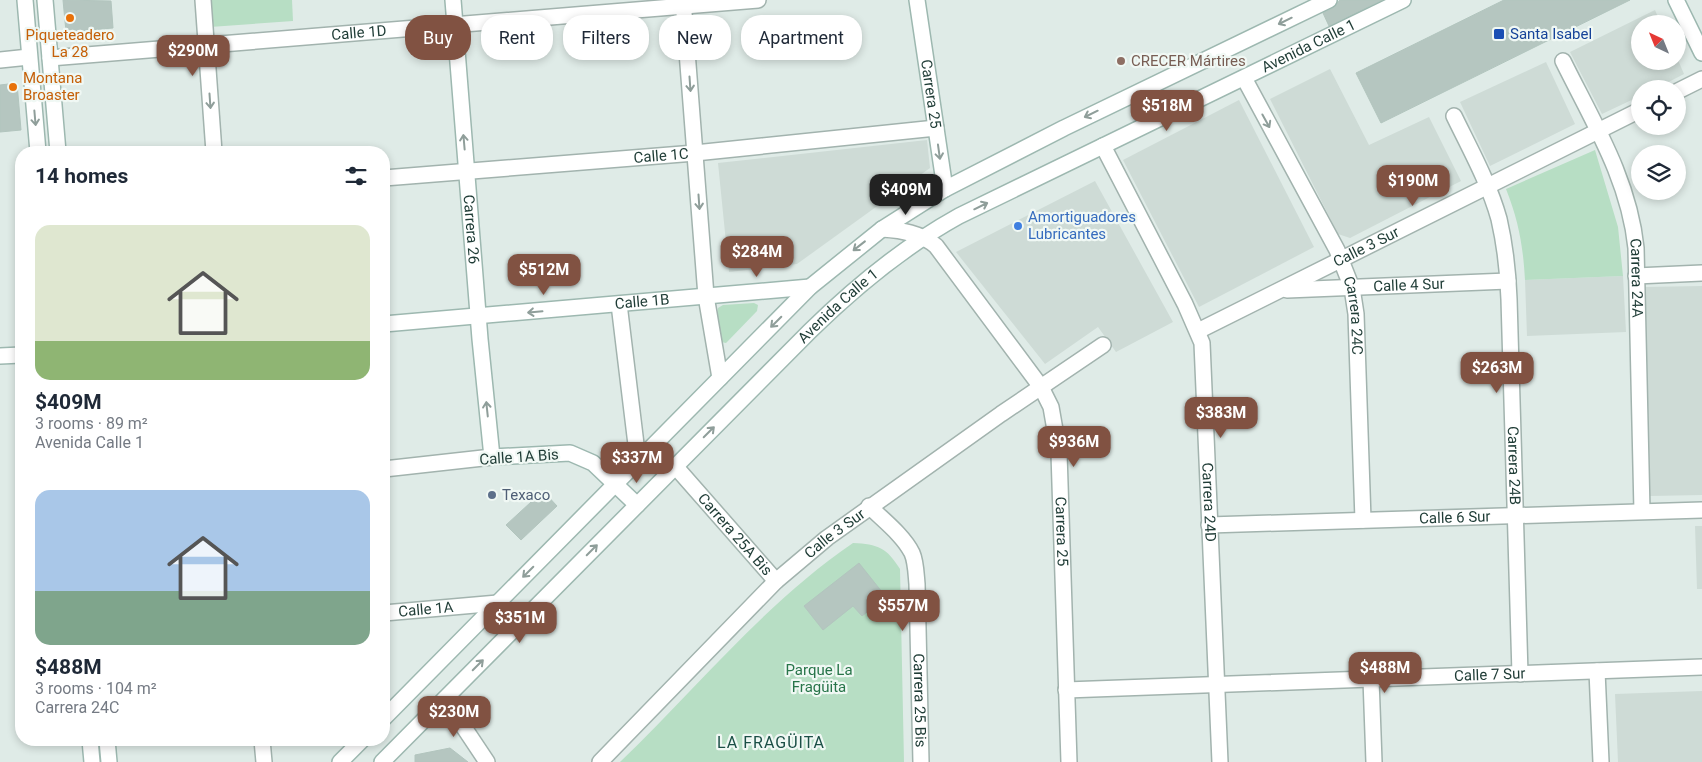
<!DOCTYPE html>
<meta charset="utf-8">
<style>
:root{--surface:#fff;--page:#f2f2f3;--text:#1f2937;--muted:#747a83;--accent:#815242}
body{margin:0;font-family:Roboto,sans-serif;background:var(--page);color:var(--text);height:100vh;display:flex;flex-direction:column;font-size:19px;white-space:nowrap}
*{box-sizing:border-box;margin:0}
p{font-size:16px;color:var(--muted)}
.icon{flex:none;width:28px;height:28px;fill:none;stroke:currentColor;stroke-width:2;stroke-linecap:round;stroke-linejoin:round}
.map{position:relative;flex:1;overflow:hidden}
.side{position:absolute;left:15px;top:146px;width:375px;height:600px;display:flex;flex-direction:column;background:var(--surface);border-radius:20px;box-shadow:0 2px 8px #0003}
.side>*{flex:none}
.guide{position:absolute;left:405px;top:15px;width:475px;height:45px;display:flex;gap:10px}
.needle{width:32px;rotate:317deg}
.tools{position:absolute;left:1631px;top:15px;display:grid;gap:10px}
.tools a{display:grid;place-items:center;width:55px;height:55px;border-radius:50%;background:var(--surface);box-shadow:0 2px 8px #0003;font-size:25px}
.price{position:absolute;translate:-50% -42px;padding:0 11px;border-radius:10px;background:var(--accent);color:#fff;font-size:16px;line-height:32px;filter:drop-shadow(0 1px 2px #0008)}
.price::after{content:'';position:absolute;left:50%;top:30px;width:15px;height:11px;margin-left:-8px;background:inherit;clip-path:polygon(0 0,100% 0,50% 100%)}
.price.current{background:#222;color:#fff}
ul{padding:0;list-style:none}
li{display:grid;align-content:center;gap:10px;height:265px;padding:0 20px}
li span{display:grid;place-items:center;height:155px;border-radius:15px;color:#555}
li>.icon{margin-inline-start:auto}
span .icon{width:90px;height:90px;fill:#fffc;stroke-width:1}
li b{font-size:21px}
h2{display:flex;justify-content:space-between;align-items:center;height:60px;padding:0 20px;font-size:21px}
.pill{padding:0 18px;border-radius:20px;background:var(--surface);box-shadow:0 2px 8px #0003;font-size:18px;line-height:45px}
.pill.current{background:var(--accent);color:#fff}
.map>svg:first-child{display:block}
.built{fill:#cedbd6}
.green{fill:#b7dec4}
.building{fill:#b5c6c0;stroke:#b2c5be}
.lines{fill:none;stroke-linecap:round;stroke-linejoin:round}
.street-casing{stroke:#a2b3ae;stroke-width:18}
.secondary-casing{stroke:#9db8b0;stroke-width:18}
.street{stroke:#fff;stroke-width:15}
.secondary{stroke:#fff;stroke-width:15}
.oneway{stroke:#8f9e9a}
.food-dot{fill:#e8710a;stroke:#f0f8f4;stroke-width:2}
.transit-dot{fill:#1a4fb4;stroke:#f0f8f4;stroke-width:2}
.education-dot{fill:#8d6e63;stroke:#f0f8f4;stroke-width:2}
.shop-dot{fill:#3f7fe0;stroke:#f0f8f4;stroke-width:2}
.service-dot{fill:#5c6f8a;stroke:#f0f8f4;stroke-width:2}
.labels{text-anchor:middle;stroke-width:4.5;stroke-linejoin:round;paint-order:stroke}
.street-label{font-size:15px;fill:#1f3c36;stroke:#f0f8f4}
.transit-label{font-size:15px;fill:#164399;stroke:#f0f8f4;text-anchor:start}
.food-label{font-size:15px;fill:#c56008;stroke:#f0f8f4}
.education-label{font-size:15px;fill:#785e54;stroke:#f0f8f4;text-anchor:start}
.shop-label{font-size:15px;fill:#366cbe;stroke:#f0f8f4;text-anchor:start}
.service-label{font-size:15px;fill:#4e5e75;stroke:#f0f8f4;text-anchor:start}
.park-label{font-size:15px;fill:#28754a;stroke:#f0f8f4}
.neighbourhood-label{font-size:16px;letter-spacing:1px;fill:#1b4f46;stroke:#f0f8f4}
</style>
<div class="map">
<svg width="1702" height="762" viewBox="0 0 1702 762">
<rect width="100%" height="100%" fill="#dfebe7"/>
<g class="built">
<path d="M1655 10 1661 24H1640V61L1678 60 1684 74 1655 89H1640V96L1602 114 1570 52Z"/>
<path d="M1546 62 1575 124 1490 166 1460 102Z"/>
<path d="M1330 69 1369 145 1429 117 1461 181 1350 238 1338 234 1270 99Z"/>
<path d="M1239 100 1314 247 1199 307 1123 160Z"/>
<path d="M927 140 930 168 797 264 729 272 718 163Z"/>
<path d="M1095 181 1173 322 1116 352 1098 327 1045 364 956 252Z"/>
<path d="M1623 276 1626 332 1527 336 1525 280Z"/>
<path d="M1702 286V495L1650 496 1643 287Z"/>
<path d="M1695 526H1702V589H1697Z"/>
<path d="M1702 691V762H1618L1615 694Z"/>
</g>
<g class="green">
<path d="M208 0H292L293 21 210 27Z"/>
<path d="M1595 150 1618 227 1623 276 1525 280C1523 246 1519 222 1506 189Z"/>
<path d="M754 303 758 305 757 311 726 343 721 342 717 313 718 308 723 305Z"/>
<path d="M853 543C878 544 887 548 900 569L904 762H620C697 688 765 603 853 543Z"/>
</g>
<g class="building">
<path d="M63 0 111 1 113 28 66 32Z"/>
<path d="M1382 0 1329 26 1323 13 1333 8 1340 0Z"/>
<path d="M1504 0H1630L1381 123 1356 73Z"/>
<path d="M17 83 21 130 0 132V85Z"/>
<path d="M543 491 557 506 521 540 506 525Z"/>
<path d="M859 563 886 597 862 616 853 606 823 630 804 606Z"/>
<path d="M450 748 468 762H415V755Z"/>
</g>
<g class="lines">
<g class="street-casing">
<g id="street">
<path d="M203 0 214 152"/>
<path d="M683 0 706 296 720 378"/>
<path id="s1" d="M50 58 758 0"/>
<path d="M0 60 29 57"/>
<path id="s2" d="M1563 61C1593 122 1629 179 1636 248L1642 511"/>
<path id="s3" d="M1244 78 1337 250 1352 288 1356 314 1363 520"/>
<path d="M1678 91 1702 79"/>
<path id="s4" d="M1454 116C1470 149 1489 183 1499 219 1505 245 1508 272 1509 299L1520 674"/>
<path id="s5" d="M1103 146 1185 304 1202 343 1220 762"/>
<path id="s6" d="M384 178 695 153 936 128"/>
<path id="s7" d="M882 229C901 230 921 233 936 246L1041 387 1051 407 1059 453 1069 762"/>
<path d="M1636 276 1702 273"/>
<path id="s8" d="M1287 290 1508 281"/>
<path d="M619 304 638 461"/>
<path id="s9" d="M1198 331 1640 110"/>
<path id="s10" d="M675 466 776 581"/>
<path d="M384 469 492 457"/>
<path id="s11" d="M869 506C883 520 903 535 912 553 916 562 916 574 917 584L921 762"/>
<path id="s12" d="M1209 525 1702 510"/>
<path id="s13" d="M384 613 498 603"/>
<path d="M1597 671 1601 762"/>
<path d="M1371 679 1374 762"/>
<path id="s14" d="M1066 690 1702 667"/>
<path d="M445 699 487 762"/>
<path d="M262 740 264 762"/>
<path id="s15" d="M600 762 776 581 827 538 1001 414 1103 345"/>
</g>
</g>
<g class="secondary-casing">
<g id="secondary">
<path d="M25 0 38 152"/>
<path d="M45 0 58 152"/>
<path id="s16" d="M453 0 480 339 492 457 570 453 593 463 637 505"/>
<path id="s17" d="M917 0 945 189"/>
<path d="M1676 0 1702 53"/>
<path id="s18" d="M384 324 810 287"/>
<path d="M0 356 21 355"/>
<path d="M384 718 810 287 882 229 945 189 1064 128 1329 0"/>
<path d="M90 740 92 762"/>
<path d="M107 740 109 762"/>
<path d="M340 762 362 740"/>
<path id="s19" d="M382 762 810 331C856 286 903 247 959 216L1403 0"/>
</g>
</g>
<use href="#street" class="street"/>
<use href="#secondary" class="secondary"/>
</g>
<defs><path id="oneway-shaft" d="M-6 0H5M1.5-3L5.5 0L1.5 3" fill="none" stroke-width="1.6" stroke-linecap="round" stroke-linejoin="round" transform="scale(1.25)"/></defs>
<g class="oneway">
<use href="#oneway-shaft" transform="translate(1285 21) rotate(154)"/>
<use href="#oneway-shaft" transform="translate(690 84) rotate(86)"/>
<use href="#oneway-shaft" transform="translate(210 101) rotate(86)"/>
<use href="#oneway-shaft" transform="translate(1091 114) rotate(154)"/>
<use href="#oneway-shaft" transform="translate(35 118) rotate(85)"/>
<use href="#oneway-shaft" transform="translate(1266 121) rotate(61)"/>
<use href="#oneway-shaft" transform="translate(464 142) rotate(-95)"/>
<use href="#oneway-shaft" transform="translate(939 152) rotate(82)"/>
<use href="#oneway-shaft" transform="translate(699 202) rotate(86)"/>
<use href="#oneway-shaft" transform="translate(981 206) rotate(-26)"/>
<use href="#oneway-shaft" transform="translate(859 246) rotate(142)"/>
<use href="#oneway-shaft" transform="translate(535 312) rotate(175)"/>
<use href="#oneway-shaft" transform="translate(776 322) rotate(135)"/>
<use href="#oneway-shaft" transform="translate(487 409) rotate(-96)"/>
<use href="#oneway-shaft" transform="translate(709 432) rotate(-45)"/>
<use href="#oneway-shaft" transform="translate(592 550) rotate(-45)"/>
<use href="#oneway-shaft" transform="translate(528 572) rotate(135)"/>
<use href="#oneway-shaft" transform="translate(478 665) rotate(-45)"/>
</g>
<g class="food-dot">
<circle cx="70" cy="18" r="5"/>
<circle cx="13" cy="87" r="5"/>
</g>
<rect class="transit-dot" x="1493" y="28" width="12" height="12" rx="2.5"/>
<circle class="education-dot" cx="1121" cy="61" r="5"/>
<circle class="shop-dot" cx="1018" cy="226" r="5"/>
<circle class="service-dot" cx="492" cy="495" r="5"/>
<g class="labels">
<g class="street-label">
<text dy="5" stroke="none"><textPath href="#s1" startOffset="310">Calle 1D</textPath></text>
<text dy="5" stroke="none"><textPath href="#s19" startOffset="1185">Avenida Calle 1</textPath></text>
<text dy="5" stroke="none"><textPath href="#s17" startOffset="95">Carrera 25</textPath></text>
<text dy="5" stroke="none"><textPath href="#s6" startOffset="278">Calle 1C</textPath></text>
<text dy="5" stroke="none"><textPath href="#s16" startOffset="230">Carrera 26</textPath></text>
<text dy="5" stroke="none"><textPath href="#s9" startOffset="188">Calle 3 Sur</textPath></text>
<text dy="5" stroke="none"><textPath href="#s2" startOffset="232">Carrera 24A</textPath></text>
<text dy="5" stroke="none"><textPath href="#s8" startOffset="122">Calle 4 Sur</textPath></text>
<text dy="5" stroke="none"><textPath href="#s18" startOffset="259">Calle 1B</textPath></text>
<text dy="5" stroke="none"><textPath href="#s19" startOffset="645">Avenida Calle 1</textPath></text>
<text dy="5" stroke="none"><textPath href="#s3" startOffset="264">Carrera 24C</textPath></text>
<text transform="translate(519 457) rotate(-4)" y="5">Calle 1A Bis</text>
<text dy="5" stroke="none"><textPath href="#s4" startOffset="360">Carrera 24B</textPath></text>
<text dy="5" stroke="none"><textPath href="#s5" startOffset="380">Carrera 24D</textPath></text>
<text dy="5" stroke="none"><textPath href="#s12" startOffset="246">Calle 6 Sur</textPath></text>
<text dy="5" stroke="none"><textPath href="#s7" startOffset="381">Carrera 25</textPath></text>
<text dy="5" stroke="none"><textPath href="#s15" startOffset="328">Calle 3 Sur</textPath></text>
<text dy="5" stroke="none"><textPath href="#s10" startOffset="91">Carrera 25A Bis</textPath></text>
<text dy="5" stroke="none"><textPath href="#s13" startOffset="42">Calle 1A</textPath></text>
<text dy="5" stroke="none"><textPath href="#s14" startOffset="424">Calle 7 Sur</textPath></text>
<text dy="5" stroke="none"><textPath href="#s11" startOffset="212">Carrera 25 Bis</textPath></text>
</g>
<g class="transit-label">
<text x="1510" y="39">Santa Isabel</text>
</g>
<g class="food-label">
<text x="70" y="40">Piqueteadero<tspan x="70" dy="17">La 28</tspan></text>
<text x="23" y="83" text-anchor="start">Montana<tspan x="23" dy="17">Broaster</tspan></text>
</g>
<g class="education-label">
<text x="1131" y="66">CRECER Mártires</text>
</g>
<g class="shop-label">
<text x="1028" y="222">Amortiguadores<tspan x="1028" dy="17">Lubricantes</tspan></text>
</g>
<g class="service-label">
<text x="502" y="500">Texaco</text>
</g>
<g class="park-label">
<text x="819" y="675">Parque La<tspan x="819" dy="17">Fragüita</tspan></text>
</g>
<g class="neighbourhood-label">
<text x="771" y="748">LA FRAGÜITA</text>
</g>
</g>
</svg>
<div class="tools">
<a><svg class="needle" viewBox="-14 -14 28 28"><path d="M0-13l5 13h-10z" fill="#e53935"/><path d="M0 13l5-13h-10z" fill="#747a83"/></svg></a>
<a><svg class="icon" aria-label="locate" viewBox="0 0 24 24"><circle cx="12" cy="12" r="6"/><path d="M12 2v4M12 18v4M2 12h4M18 12h4"/></svg></a>
<a><svg class="icon" aria-label="layers" viewBox="0 0 24 24"><path d="M12 4l9 5-9 5-9-5zM3 14l9 5 9-5"/></svg></a>
</div>
<b class="price" style="left:193px;top:77px">$290M</b>
<b class="price" style="left:1167px;top:132px">$518M</b>
<b class="price" style="left:1413px;top:207px">$190M</b>
<b class="price current" style="left:906px;top:216px">$409M</b>
<b class="price" style="left:757px;top:278px">$284M</b>
<b class="price" style="left:544px;top:296px">$512M</b>
<b class="price" style="left:1497px;top:394px">$263M</b>
<b class="price" style="left:1221px;top:439px">$383M</b>
<b class="price" style="left:1074px;top:468px">$936M</b>
<b class="price" style="left:637px;top:484px">$337M</b>
<b class="price" style="left:903px;top:632px">$557M</b>
<b class="price" style="left:520px;top:644px">$351M</b>
<b class="price" style="left:1385px;top:694px">$488M</b>
<b class="price" style="left:454px;top:738px">$230M</b>
<div class="guide">
<a class="pill current">Buy</a>
<a class="pill">Rent</a>
<a class="pill">Filters</a>
<a class="pill">New</a>
<a class="pill">Apartment</a>
</div>
<section class="side">
<h2>14 homes<svg class="icon" aria-label="filters" viewBox="0 0 24 24"><path d="M4 7h16M4 17h16"/><circle cx="9" cy="7" r="2"/><circle cx="15" cy="17" r="2"/></svg></h2>
<ul>
<li><span style="background:linear-gradient(#dfe7d0 75%,#8fb573 0)"><svg class="icon" aria-label="home" viewBox="0 0 24 24"><path d="M3 11l9-7 9 7M6 9v11h12V9"/></svg></span><div><b>$409M</b><p>3 rooms · 89 m²</p><p>Avenida Calle 1</p></div></li>
<li><span style="background:linear-gradient(#a9c7e8 65%,#7fa58c 0)"><svg class="icon" aria-label="home" viewBox="0 0 24 24"><path d="M3 11l9-7 9 7M6 9v11h12V9"/></svg></span><div><b>$488M</b><p>3 rooms · 104 m²</p><p>Carrera 24C</p></div></li>
</ul>
</section>
</div>
